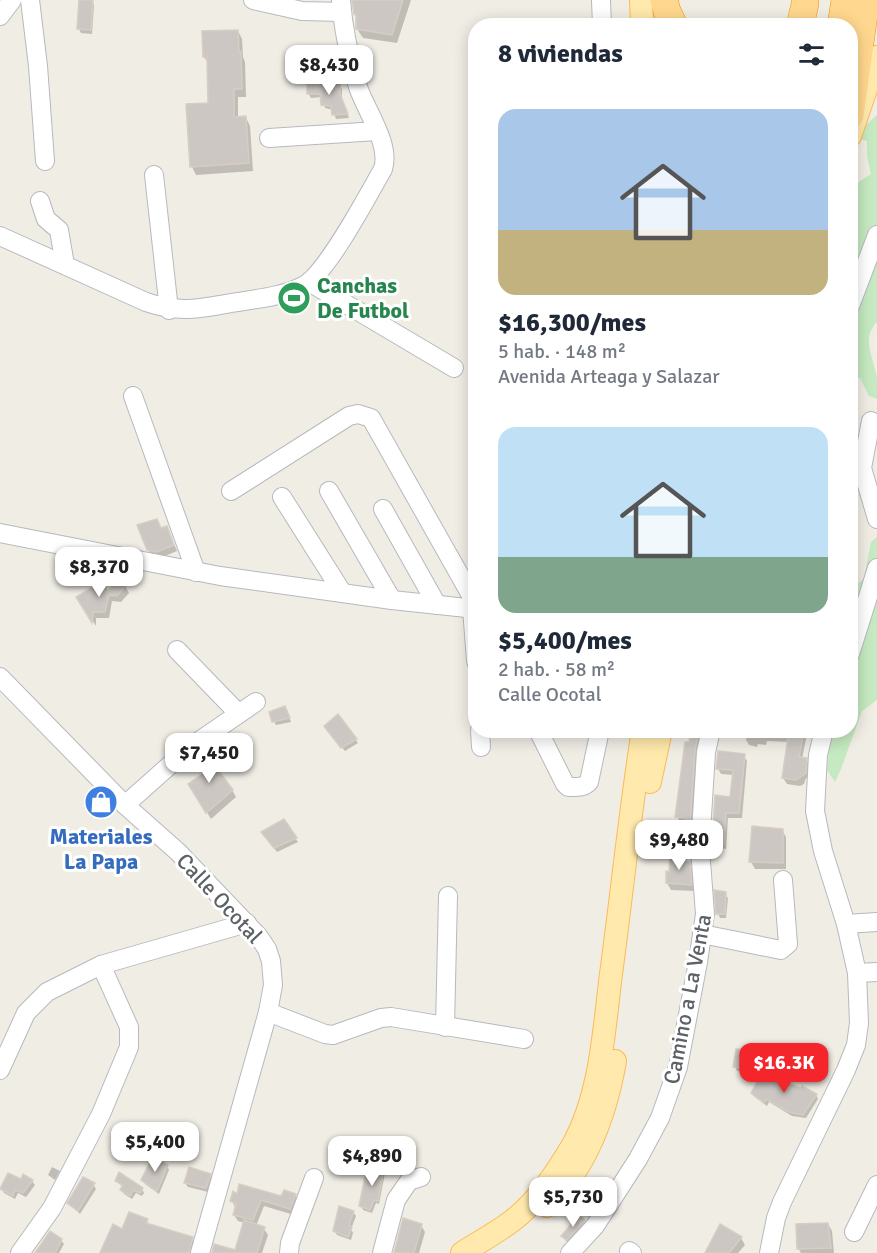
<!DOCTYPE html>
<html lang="es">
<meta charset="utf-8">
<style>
:root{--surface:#fff;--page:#f6f6f7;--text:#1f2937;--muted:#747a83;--accent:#f5262b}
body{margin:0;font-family:Signika,sans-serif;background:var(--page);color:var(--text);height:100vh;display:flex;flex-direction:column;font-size:22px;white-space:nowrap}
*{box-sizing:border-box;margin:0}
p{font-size:20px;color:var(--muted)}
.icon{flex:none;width:33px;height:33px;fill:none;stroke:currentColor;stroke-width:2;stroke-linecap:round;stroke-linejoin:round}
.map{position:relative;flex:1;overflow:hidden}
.side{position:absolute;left:468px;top:18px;width:390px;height:720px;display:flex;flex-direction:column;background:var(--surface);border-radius:24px;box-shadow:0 3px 15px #0003}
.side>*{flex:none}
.price{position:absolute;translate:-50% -51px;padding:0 14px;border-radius:12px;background:#fff;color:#222;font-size:20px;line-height:39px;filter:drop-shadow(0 2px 3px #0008)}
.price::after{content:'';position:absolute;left:50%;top:36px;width:18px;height:14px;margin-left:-9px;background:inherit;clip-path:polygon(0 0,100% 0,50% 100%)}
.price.active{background:var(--accent);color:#fff}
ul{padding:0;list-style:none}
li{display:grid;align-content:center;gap:12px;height:318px;padding:0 30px}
li span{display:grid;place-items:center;height:186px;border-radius:18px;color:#555}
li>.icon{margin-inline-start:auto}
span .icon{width:108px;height:108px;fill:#fffc;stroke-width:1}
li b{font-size:26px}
h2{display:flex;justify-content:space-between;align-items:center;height:72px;padding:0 30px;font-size:26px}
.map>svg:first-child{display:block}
.green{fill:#c5e9c0}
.shadow{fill:#0003}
.building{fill:#ccc7c2;stroke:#d6cec3;stroke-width:1.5}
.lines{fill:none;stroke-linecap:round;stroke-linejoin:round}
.minor-casing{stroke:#b6b9bd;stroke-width:20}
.major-casing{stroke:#fbbb54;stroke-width:24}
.highway-casing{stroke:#f69000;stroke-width:28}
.minor{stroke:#fff;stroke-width:18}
.major{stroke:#ffe9ac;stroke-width:22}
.highway{stroke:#ffd78e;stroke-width:27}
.labels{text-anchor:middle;stroke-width:6;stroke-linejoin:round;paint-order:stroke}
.leisure-label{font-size:22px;font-weight:bold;fill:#27864d;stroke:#fff;text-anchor:start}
.shop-label{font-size:22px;font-weight:bold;fill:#366cbe;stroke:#fff}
.street-label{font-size:22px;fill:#5d6267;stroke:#fff}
</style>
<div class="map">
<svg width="877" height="1253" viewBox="0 0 877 1253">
<rect width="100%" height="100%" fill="#f0ede5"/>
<g class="green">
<path d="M877 115V322C860 339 875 360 877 379 877 385 877 392 877 399L869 396 860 378 851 379 850 225 851 203 854 185 871 174 867 156V141L859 139 865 126Z"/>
<path d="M877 537V700L862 711 841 769 835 782 827 770 831 731 850 730 851 588 864 579 871 542Z"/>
</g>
<g class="shadow">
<path d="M353 0H411L397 43 363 38 357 29V18Z"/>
<path d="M92 1 94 5 92 34 81 33 79 29Z"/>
<path d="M238 31 242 39 243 57 245 62 246 97H238V118H246L250 126 253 171 196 175 192 167 209 105V64L204 57Z"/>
<path d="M339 84 342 89V100L349 118 336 119 333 110 325 108 322 97 311 98 308 93Z"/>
<path d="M161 530 170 535 177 551 160 558 152 557 148 550Z"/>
<path d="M125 586 129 593 121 602 112 601 109 618H96V626L78 598 108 594Z"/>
<path d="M287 712 291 722 276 725 274 721Z"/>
<path d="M337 716 358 743 345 751 328 730Z"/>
<path d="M494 730H505V735L495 733Z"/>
<path d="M693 730H704L692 829H690L687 823 680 822 677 816Z"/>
<path d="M748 730H805L807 734 802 759H806L809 765 808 778H806L804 784 800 786 787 784 783 778 788 742 767 741 766 745 758 744 757 747 749 745 746 740Z"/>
<path d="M744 756 747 761 742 818H728L726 849 716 848 713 842 731 798 734 775 721 774 718 769Z"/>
<path d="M206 774 232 790 236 797 211 819 190 784Z"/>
<path d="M283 821 298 842 277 852 265 836Z"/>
<path d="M782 830 786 837V869H755L751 862Z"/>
<path d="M685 859 693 870 694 891 671 890 667 883 671 873Z"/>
<path d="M725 894 728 898 726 918H720L718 913Z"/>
<path d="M760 1052 762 1056 758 1073 737 1071 735 1067Z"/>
<path d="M752 1093 816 1095 818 1099 806 1118 792 1116 769 1102 767 1106 755 1097Z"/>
<path d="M384 1165 386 1168 379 1204 376 1203 372 1213 363 1210 361 1206 372 1180Z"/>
<path d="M167 1166 169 1170 159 1194 145 1184 143 1180Z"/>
<path d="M52 1167 60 1171 55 1180 48 1175Z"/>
<path d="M210 1175 212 1179 208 1192 188 1187 185 1183Z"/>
<path d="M23 1176 32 1181 35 1185 26 1197 18 1193 15 1199 4 1193 2 1189 22 1181Z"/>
<path d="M116 1181 142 1189 144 1193 142 1196 136 1193 132 1199 124 1194 122 1190 123 1187Z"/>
<path d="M93 1184 96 1189 80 1214 69 1203Z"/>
<path d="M295 1195 299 1201 294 1215 264 1206 256 1226 264 1229 268 1235 262 1253H212L236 1252 245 1223 238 1221 234 1215 235 1207 232 1201 239 1196 282 1198Z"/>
<path d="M353 1212 356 1216 351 1229 353 1233 351 1240 337 1235 334 1230Z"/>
<path d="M146 1220 149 1224 192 1239 195 1245 193 1253H102L123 1231Z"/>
<path d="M584 1221 586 1225 569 1243 565 1240 563 1236Z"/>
<path d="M828 1224 832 1231 834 1253H801L798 1248Z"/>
<path d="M421 1225 425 1232 419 1253H397Z"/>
<path d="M741 1238 745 1245 738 1253H707Z"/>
<path d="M61 1240 64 1244 59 1253H36Z"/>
</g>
<g class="building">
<path d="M79 0H93L91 30 77 29Z"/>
<path d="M352 0H403L392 35 356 29V15L354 14Z"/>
<path d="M238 30 239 52H241L242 89H234V117L246 116 249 163 190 167 186 104 208 103 207 57H203L202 31Z"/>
<path d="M307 83H340V94L348 114 332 115 331 106 321 105 320 94H307Z"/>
<path d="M157 519 161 528 167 526 174 545 156 552 147 550 137 525Z"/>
<path d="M118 578 126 585 117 596 109 595 105 612H93L92 623 76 597 102 582 108 591Z"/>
<path d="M285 706 290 718 272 722 269 712Z"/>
<path d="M338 714 357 739 341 748 324 726Z"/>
<path d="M691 730H699L695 751 690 824H686V818L675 817 685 742H689Z"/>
<path d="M789 730H804L799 757 807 758 806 773 796 780 782 778Z"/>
<path d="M204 751 233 790 206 813 188 784 204 773 194 759Z"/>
<path d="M718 751 745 754 739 813H726L724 844 712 843 715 795 730 797 733 770 716 769Z"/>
<path d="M284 819 297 838 274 848 261 832Z"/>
<path d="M752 826 783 829V863L749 862Z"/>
<path d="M673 854 686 858 685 862H690L692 885 666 883V871L669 872 670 855Z"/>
<path d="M714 890 726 892 725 914H716Z"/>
<path d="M736 1049 761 1051 756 1069 733 1067Z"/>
<path d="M762 1073 801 1088 802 1086 817 1094 803 1115 789 1112 766 1099 764 1103 751 1093Z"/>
<path d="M153 1156 168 1165 157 1191 141 1180Z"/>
<path d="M376 1161 385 1163 378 1201 374 1200 370 1210 359 1206 365 1177 371 1178Z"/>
<path d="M189 1167 211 1174 206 1188 184 1183Z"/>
<path d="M119 1172 143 1188 140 1193 133 1190 130 1196 120 1190 123 1185 115 1181Z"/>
<path d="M8 1173 21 1179 23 1174 33 1180 23 1193 15 1190 13 1196 0 1189Z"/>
<path d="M83 1177 95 1183 78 1211 67 1203Z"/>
<path d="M239 1184 281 1196 284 1190 296 1194 290 1209 261 1200 253 1220 233 1215 236 1204 230 1201 233 1191 237 1194Z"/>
<path d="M339 1206 354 1211 349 1225 352 1227 348 1237 333 1231Z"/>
<path d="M129 1212 148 1219 146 1223 193 1237 189 1253H100L113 1224 122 1229Z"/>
<path d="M579 1215 585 1220 567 1240 561 1236Z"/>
<path d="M403 1218 422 1224 414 1253H394Z"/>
<path d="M244 1220 265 1227 257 1253H212L214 1244 235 1250Z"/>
<path d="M828 1223 831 1248 797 1249 796 1224Z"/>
<path d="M720 1224 742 1237 729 1253H705Z"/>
<path d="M50 1231 62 1239 55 1253H35Z"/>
</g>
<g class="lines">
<g class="minor-casing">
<g id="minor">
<path d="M30 0 38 66 45 161"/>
<path d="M253 0 302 11 342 12"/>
<path d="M601 0 602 26"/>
<path d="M0 16 12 0"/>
<path d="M269 138 377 131"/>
<path d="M154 175 169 310"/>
<path d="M40 201 46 219 59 230 65 265"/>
<path d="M0 236 146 302C178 313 199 309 231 303 255 299 281 297 303 286 326 275 368 195 383 169 391 144 366 111 358 87 350 60 343 28 341 0"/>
<path d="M309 282 454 368"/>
<path d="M850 306 877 235"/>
<path d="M133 396 196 572"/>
<path d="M871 421 862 468 877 519"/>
<path d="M231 491 349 416 358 414 371 418 476 604"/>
<path d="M329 491 392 600"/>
<path d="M282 497 342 592"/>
<path d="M383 509 437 605"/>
<path d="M0 533 220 576 392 600 476 609"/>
<path d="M472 608 476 661"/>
<path d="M177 650 238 713"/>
<path d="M850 654 877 568"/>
<path d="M0 677 125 805 178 852 259 937 267 949 271 961 273 985 268 1012 200 1253"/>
<path d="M480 730 481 747"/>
<path d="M538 730 565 784 568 787C577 787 583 788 589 782L600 730"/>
<path d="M125 805 189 748 256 702"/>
<path d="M846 924 877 922"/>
<path d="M702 934 781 950 788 944 783 880"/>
<path d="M857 973 877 972"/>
<path d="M268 1012 325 1034 333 1035 381 1018 391 1017 524 1039"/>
<path d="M445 1027 448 896"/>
<path d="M0 1070 26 1013 47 992 101 965 247 923"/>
<path d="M854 1232 877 1185"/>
<path d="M629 1251 632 1253"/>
<path d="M20 1253 52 1208 101 1114 129 1047V1027L101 965"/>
<path d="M289 1253 290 1243 314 1178"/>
<path d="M382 1253 396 1200 409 1181 421 1177"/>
<path d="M570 1253 595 1226 638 1159 660 1118 678 1067 698 962 705 914 700 848 706 752 711 730"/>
<path d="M769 1253 776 1218 782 1202 846 1070 856 1045 859 1023 857 973 846 924 823 851 815 811 818 755 824 730"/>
</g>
</g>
<g class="major-casing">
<g id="major">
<path d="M641 0 642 26"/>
<path d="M850 136 877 57"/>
<path d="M650 782 661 730"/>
<path d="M547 1206C586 1168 606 1113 615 1061"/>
<path d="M462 1253C479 1242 496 1233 512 1221 536 1203 559 1169 574 1143 601 1093 604 1029 611 974 622 893 630 811 643 730"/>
</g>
</g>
<g class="highway-casing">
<g id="highway">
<path d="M664 0 667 11 674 26"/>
<path d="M800 26 805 4"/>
<path d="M841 26 845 0"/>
<path d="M850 115 866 0"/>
</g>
</g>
<use href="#minor" class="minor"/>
<use href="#major" class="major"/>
<use href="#highway" class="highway"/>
</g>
<defs>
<g id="stadium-disc" transform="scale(1.725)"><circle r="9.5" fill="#2e9e5b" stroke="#fff"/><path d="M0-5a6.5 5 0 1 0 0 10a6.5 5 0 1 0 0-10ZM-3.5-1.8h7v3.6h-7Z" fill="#fff"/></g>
<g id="shop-disc" transform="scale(1.725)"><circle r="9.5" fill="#3f7fe0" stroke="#fff"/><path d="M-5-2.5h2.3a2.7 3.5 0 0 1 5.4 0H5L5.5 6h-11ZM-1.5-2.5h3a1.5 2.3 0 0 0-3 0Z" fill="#fff"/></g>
</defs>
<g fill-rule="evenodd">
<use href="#stadium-disc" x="294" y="298"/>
<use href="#shop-disc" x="101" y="802"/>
</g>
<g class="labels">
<g class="leisure-label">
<text x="317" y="293">Canchas<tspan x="317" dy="25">De Futbol</tspan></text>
</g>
<g class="shop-label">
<text x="101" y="844">Materiales<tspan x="101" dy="25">La Papa</tspan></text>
</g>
<g class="street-label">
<text transform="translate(220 898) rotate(47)" y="8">Calle Ocotal</text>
<text transform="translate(687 999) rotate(-79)" y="8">Camino a La Venta</text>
</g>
</g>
</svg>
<b class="price" style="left:329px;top:96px">$8,430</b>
<b class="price" style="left:99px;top:598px">$8,370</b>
<b class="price" style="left:209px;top:784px">$7,450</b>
<b class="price" style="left:679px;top:871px">$9,480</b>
<b class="price active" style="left:784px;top:1094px">$16.3K</b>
<b class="price" style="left:155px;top:1173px">$5,400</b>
<b class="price" style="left:372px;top:1187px">$4,890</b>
<b class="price" style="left:573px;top:1228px">$5,730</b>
<section class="side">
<h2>8 viviendas<svg class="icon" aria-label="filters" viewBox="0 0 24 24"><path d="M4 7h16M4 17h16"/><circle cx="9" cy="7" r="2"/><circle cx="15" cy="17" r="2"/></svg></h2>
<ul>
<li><span style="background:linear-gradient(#a9c7e8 65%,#c2b280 0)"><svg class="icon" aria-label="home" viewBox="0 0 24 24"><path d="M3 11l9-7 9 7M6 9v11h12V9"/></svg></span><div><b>$16,300/mes</b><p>5 hab. · 148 m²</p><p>Avenida Arteaga y Salazar</p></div></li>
<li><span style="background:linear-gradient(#bfe0f5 70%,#7fa58c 0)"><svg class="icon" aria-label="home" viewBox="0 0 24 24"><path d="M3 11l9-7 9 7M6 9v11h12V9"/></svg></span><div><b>$5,400/mes</b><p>2 hab. · 58 m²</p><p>Calle Ocotal</p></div></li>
</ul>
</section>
</div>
